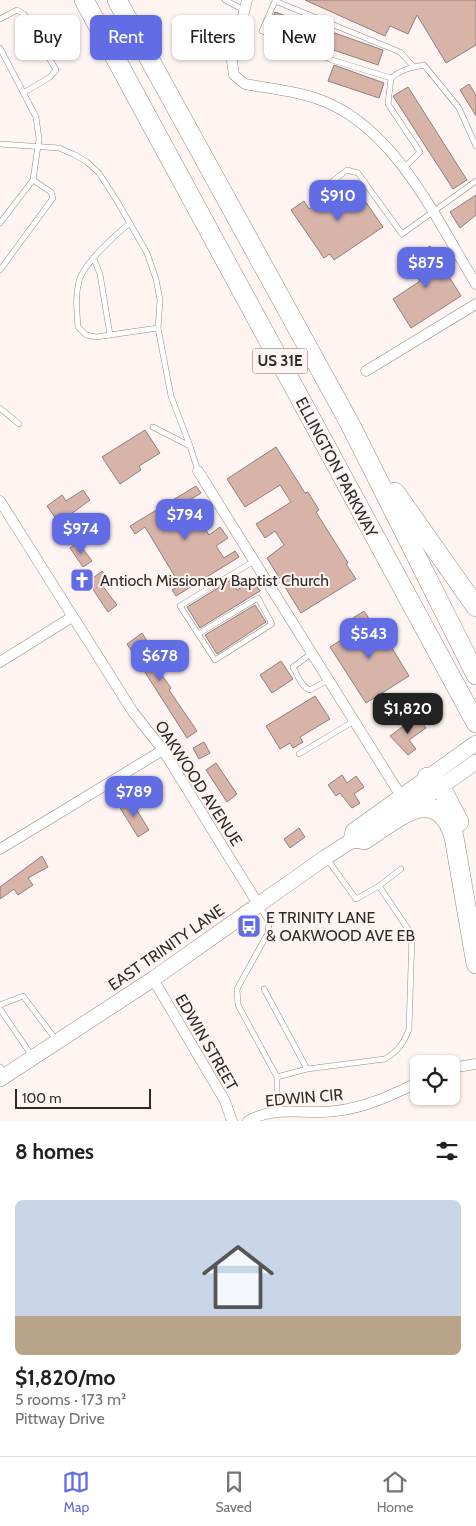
<!DOCTYPE html>
<meta charset="utf-8">
<style>
:root{--surface:#fff;--page:#f6f6f6;--text:#202124;--muted:#757577;--line:#e0e0e0;--accent:#626ce5}
body{margin:0;font-family:Cabin,sans-serif;background:var(--page);color:var(--text);height:100vh;display:flex;flex-direction:column;font-size:19px;white-space:nowrap}
*{box-sizing:border-box;margin:0}
p{font-size:16px;color:var(--muted)}
.icon{flex:none;width:28px;height:28px;fill:none;stroke:currentColor;stroke-width:2;stroke-linecap:round;stroke-linejoin:round}
.map{position:relative;height:1121px;overflow:hidden}
.panel{display:flex;flex-direction:column;background:var(--surface);flex:1}
.panel>*{flex:none}
.guide{position:absolute;left:15px;top:15px;width:446px;height:45px;display:flex;gap:10px}
.controls{position:absolute;left:410px;top:1055px;display:grid;gap:10px}
.controls a{display:grid;place-items:center;width:50px;height:50px;border-radius:8px;background:var(--surface);box-shadow:0 1px 4px #0004;font-size:25px}
.scale{position:absolute;left:15px;bottom:12px;width:136px;box-sizing:border-box;padding-left:5px;border:2px solid #312c2b;border-top:0;font-size:14px;line-height:18px;white-space:nowrap;color:#312c2b;-webkit-text-stroke:4px #fef5f3;paint-order:stroke}
.price{position:absolute;translate:-50% -42px;padding:0 11px;border-radius:10px;background:var(--accent);color:#fff;font-size:16px;line-height:32px;filter:drop-shadow(0 1px 2px #0008)}
.price::after{content:'';position:absolute;left:50%;top:30px;width:15px;height:11px;margin-left:-8px;background:inherit;clip-path:polygon(0 0,100% 0,50% 100%)}
.price.selected{background:#222;color:#fff}
ul{padding:0;list-style:none}
li{display:grid;align-content:center;gap:10px;height:265px;padding:0 15px}
li+li{border-top:1px solid var(--line)}
li span{display:grid;place-items:center;height:155px;border-radius:8px;color:#555}
li>.icon{margin-inline-start:auto}
span .icon{width:90px;height:90px;fill:#fffc;stroke-width:1}
li b{font-size:21px}
h2{display:flex;justify-content:space-between;align-items:center;height:60px;padding:0 15px;font-size:21px}
.pill{padding:0 18px;border-radius:8px;background:var(--surface);box-shadow:0 1px 4px #0004;font-size:18px;line-height:45px}
.pill.selected{background:var(--accent);color:#fff}
.menu{display:flex;justify-content:space-around;align-items:center;height:70px;border-top:1px solid var(--line);background:var(--surface);font-size:14px;color:var(--muted)}
.menu a{display:grid;justify-items:center;gap:2px}
.menu .selected{color:var(--accent)}
.map>svg:first-child{display:block}
.building{fill:#d7b3a8;stroke:#8d817d}
.lines{fill:none;stroke-linecap:round;stroke-linejoin:round}
.service-casing{stroke:#958985;stroke-width:6}
.minor-casing{stroke:#958985;stroke-width:11}
.secondary-casing{stroke:#958985;stroke-width:16}
.motorway-casing{stroke:#958985;stroke-width:20}
.service{stroke:#fff;stroke-width:5}
.minor{stroke:#fff;stroke-width:10}
.secondary{stroke:#fff;stroke-width:15}
.motorway{stroke:#fff;stroke-width:19}
.labels{text-anchor:middle;stroke-width:4;stroke-linejoin:round;paint-order:stroke}
.shield{fill:#fef5f3;stroke:#6e6867;stroke-width:1}
.shield-label{font-size:15px;font-weight:bold;fill:#312c2b}
.street-label{font-size:16px;fill:#312c2b;stroke:#fef5f3}
.poi-label{font-size:16px;fill:#312c2b;stroke:#fef5f3;text-anchor:start}
</style>
<div class="map">
<svg width="476" height="1121" viewBox="0 0 476 1121">
<rect width="100%" height="100%" fill="#fef5f3"/>
<g class="building">
<path d="M305 0H476V45L446 63 417 15 408 34 390 26 385 36Z"/>
<path d="M275 12 383 50 378 65 268 28Z"/>
<path d="M334 65 384 83 379 98 328 81Z"/>
<path d="M469 84 476 95V116L460 90Z"/>
<path d="M408 87 467 180 453 189 393 96Z"/>
<path d="M352 182 383 227 334 260 330 254 324 258 291 210 304 201 309 209Z"/>
<path d="M476 195V215L460 228 450 212Z"/>
<path d="M430 246 461 296 411 328 393 299 420 281 407 260Z"/>
<path d="M145 430 160 453 139 466 141 470 120 484 102 457Z"/>
<path d="M276 447 305 493 308 492 319 510 316 512 348 563 346 564 356 579 301 613 267 558 284 545 275 531 265 538 256 524 291 502 280 485 245 507 227 479Z"/>
<path d="M196 486 201 493 188 501 209 535 220 527 228 538 216 546 224 558 235 551 239 557 176 596 172 590 180 585 145 527 135 534 130 526Z"/>
<path d="M83 490 90 500 59 523 47 506 62 495 66 501Z"/>
<path d="M78 542 92 561 83 567 70 548Z"/>
<path d="M102 571 109 580 102 585 117 605 108 612 88 582Z"/>
<path d="M231 580 237 590 253 580 260 591 200 628 187 607Z"/>
<path d="M255 605 266 622 217 654 205 635Z"/>
<path d="M364 611 384 642 391 637 396 645 392 648 409 676 366 703 330 647 360 628 353 618Z"/>
<path d="M142 633 161 663 156 667 171 688 169 690 197 731 187 738 127 644Z"/>
<path d="M281 661 293 679 272 693 260 675Z"/>
<path d="M315 696 330 719 300 737 303 742 293 748 290 743 280 749 266 726Z"/>
<path d="M417 716 426 728 409 740 416 749 408 755 390 736Z"/>
<path d="M204 742 210 753 199 759 193 748Z"/>
<path d="M216 763 237 794 227 802 206 770Z"/>
<path d="M342 775 347 783 356 776 364 787 354 794 360 803 352 808 340 793 336 796 328 785Z"/>
<path d="M130 799 149 830 138 837 119 806Z"/>
<path d="M299 828 305 837 290 848 284 839Z"/>
<path d="M42 856 48 867 28 878 33 885 18 895 14 889 0 899V887Z"/>
</g>
<g class="lines">
<g class="service-casing">
<g id="service">
<path d="M225 0 244 10"/>
<path d="M0 19 17 10 24 14 56 70 50 77 25 92"/>
<path d="M0 48 36 117 39 139 33 180 0 223"/>
<path d="M414 67 400 52 275 1 262 31 332 60 391 78C402 69 410 68 424 65L459 108 476 146"/>
<path d="M391 78 388 104 420 152 404 168"/>
<path d="M0 144 59 148 73 154 87 162 99 173 117 201 147 253 156 279 160 300 158 328 171 396 190 446"/>
<path d="M315 195 347 170 358 173 402 234 476 181"/>
<path d="M130 223C115 235 84 263 79 281 75 296 77 312 78 327L86 335 96 337 158 328"/>
<path d="M94 259 100 274 110 335"/>
<path d="M0 270 53 198 51 192 33 180"/>
<path d="M0 408 19 424"/>
<path d="M153 427 190 446 198 471"/>
<path d="M198 634 258 598 272 624 215 660 180 606 254 561"/>
<path d="M312 653 293 667C297 674 301 687 310 690L328 680"/>
<path d="M299 754 354 721"/>
<path d="M379 886 401 869"/>
<path d="M260 907 269 922 268 933 237 989 238 1005 277 1077V1111"/>
<path d="M264 989 307 1069"/>
<path d="M0 1005 23 996 57 1041"/>
<path d="M0 1009 32 1056"/>
<path d="M0 1067 6 1074"/>
<path d="M277 1077 307 1069 385 1059C398 1051 404 1043 409 1029L412 935 379 886 356 899 327 859"/>
</g>
</g>
<g class="minor-casing">
<g id="minor">
<path d="M247 0 232 61 234 75 245 84C272 89 305 92 330 104 399 135 438 223 476 284"/>
<path d="M366 371 476 304"/>
<path d="M198 471 401 796"/>
<path d="M0 501 133 712 163 750 258 904"/>
<path d="M0 662 72 617"/>
<path d="M0 849 163 750"/>
<path d="M153 979 225 1101 232 1121"/>
<path d="M451 1068 476 1064"/>
<path d="M248 1121C275 1105 305 1115 335 1111 365 1108 392 1095 419 1082"/>
</g>
</g>
<g class="secondary-casing">
<g id="secondary">
<path d="M407 810 476 762"/>
<path d="M351 841 353 831 476 743"/>
<path d="M0 1079 153 979 326 857 351 841 364 840 372 834"/>
</g>
</g>
<g class="motorway-casing">
<g id="motorway">
<path d="M84 0 476 723"/>
<path d="M117 0 350 424 476 675"/>
<path d="M395 492 476 607"/>
<path d="M427 777 441 787 459 822"/>
<path d="M364 840C396 820 436 780 454 837L476 964"/>
</g>
</g>
<use href="#service" class="service"/>
<use href="#minor" class="minor"/>
<use href="#secondary" class="secondary"/>
<use href="#motorway" class="motorway"/>
</g>
<defs>
<g id="church-square" transform="scale(1.25)"><rect x="-9" y="-9" width="18" height="18" rx="4" fill="#626ce5" stroke="#fef5f3"/><path d="M-1.2-6h2.4v3.5h3.3v2.4h-3.3V6h-2.4V-.1h-3.3v-2.4h3.3Z" fill="#fff"/></g>
<g id="bus-square" transform="scale(1.25)"><rect x="-9" y="-9" width="18" height="18" rx="4" fill="#626ce5" stroke="#fef5f3"/><path d="M-5-6H5V4H4V6H2V4H-2V6H-4V4H-5ZM-3.5-4V0h7V-4ZM-3.5 1.2v1.5H-2V1.2ZM2 1.2v1.5H3.5V1.2Z" fill="#fff"/></g>
</defs>
<g fill-rule="evenodd">
<use href="#church-square" x="82" y="580"/>
<use href="#bus-square" x="249" y="926"/>
</g>
<g class="labels">
<rect class="shield" x="252.5" y="348.5" width="55" height="25" rx="4"/>
<g class="shield-label">
<text x="280" y="366">US 31E</text>
</g>
<g class="street-label">
<text transform="translate(337 467) rotate(62)" y="6">ELLINGTON PARKWAY</text>
<text transform="translate(199 783) rotate(57)" y="6">OAKWOOD AVENUE</text>
<text transform="translate(166 947) rotate(-35)" y="6">EAST TRINITY LANE</text>
<text transform="translate(207 1042) rotate(60)" y="6">EDWIN STREET</text>
<text transform="translate(304 1097) rotate(-5)" y="6">EDWIN CIR</text>
</g>
<g class="poi-label">
<text x="100" y="586">Antioch Missionary Baptist Church</text>
<text x="266" y="923">E TRINITY LANE<tspan x="266" dy="18">&amp; OAKWOOD AVE EB</tspan></text>
</g>
</g>
</svg>
<div class="controls">
<a><svg class="icon" aria-label="locate" viewBox="0 0 24 24"><circle cx="12" cy="12" r="6"/><path d="M12 2v4M12 18v4M2 12h4M18 12h4"/></svg></a>
</div>
<div class="scale">100 m</div>
<b class="price" style="left:338px;top:222px">$910</b>
<b class="price" style="left:426px;top:289px">$875</b>
<b class="price" style="left:185px;top:541px">$794</b>
<b class="price" style="left:81px;top:555px">$974</b>
<b class="price" style="left:369px;top:660px">$543</b>
<b class="price" style="left:160px;top:682px">$678</b>
<b class="price selected" style="left:408px;top:735px">$1,820</b>
<b class="price" style="left:134px;top:818px">$789</b>
<div class="guide">
<a class="pill">Buy</a>
<a class="pill selected">Rent</a>
<a class="pill">Filters</a>
<a class="pill">New</a>
</div>
</div>
<section class="panel">
<h2>8 homes<svg class="icon" aria-label="filters" viewBox="0 0 24 24"><path d="M4 7h16M4 17h16"/><circle cx="9" cy="7" r="2"/><circle cx="15" cy="17" r="2"/></svg></h2>
<ul>
<li><span style="background:linear-gradient(#c9d6e8 75%,#b9a48a 0)"><svg class="icon" aria-label="home" viewBox="0 0 24 24"><path d="M3 11l9-7 9 7M6 9v11h12V9"/></svg></span><div><b>$1,820/mo</b><p>5 rooms · 173 m²</p><p>Pittway Drive</p></div></li>
</ul>
</section>
<nav class="menu">
<a class="selected"><svg class="icon" aria-label="map" viewBox="0 0 24 24"><path d="M3 6l6-2 6 2 6-2v14l-6 2-6-2-6 2zM9 4v14M15 6v14"/></svg>Map</a>
<a><svg class="icon" aria-label="saved" viewBox="0 0 24 24"><path d="M7 4h10v16l-5-4-5 4z"/></svg>Saved</a>
<a><svg class="icon" aria-label="home" viewBox="0 0 24 24"><path d="M3 11l9-7 9 7M6 9v11h12V9"/></svg>Home</a>
</nav>
